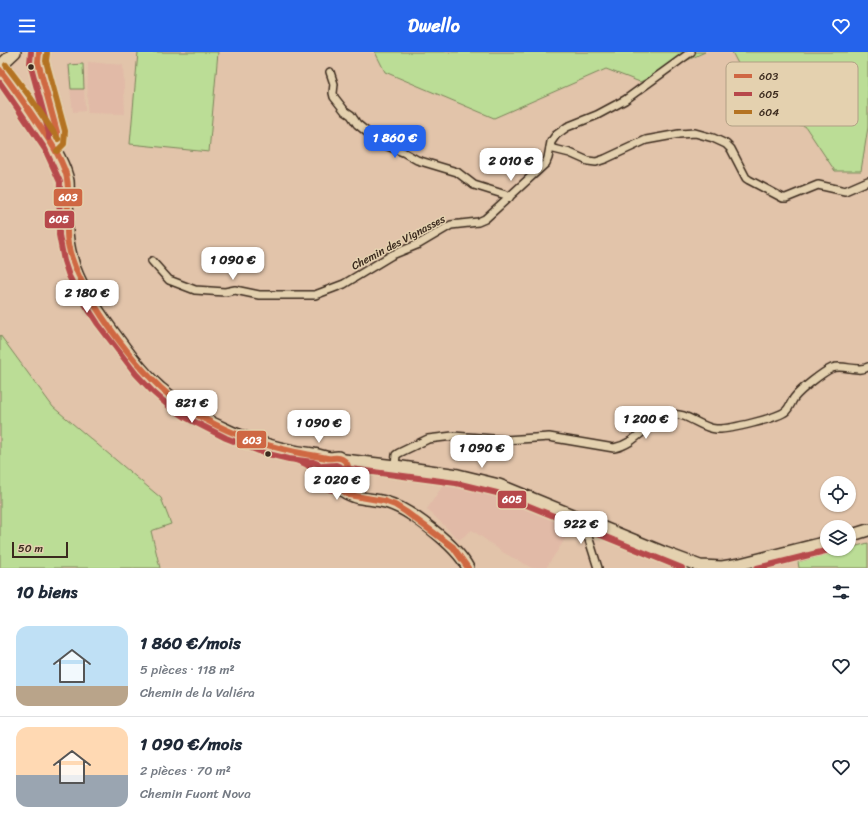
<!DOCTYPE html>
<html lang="fr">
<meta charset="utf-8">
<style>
:root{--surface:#fff;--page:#f2f2f3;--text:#1f2937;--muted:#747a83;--line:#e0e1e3;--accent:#2563eb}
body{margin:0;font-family:Sriracha,sans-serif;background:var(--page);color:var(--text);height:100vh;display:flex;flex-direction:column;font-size:15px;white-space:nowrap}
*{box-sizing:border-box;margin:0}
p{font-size:13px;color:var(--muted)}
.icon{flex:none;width:22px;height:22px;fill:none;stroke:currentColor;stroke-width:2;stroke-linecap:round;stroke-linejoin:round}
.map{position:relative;height:516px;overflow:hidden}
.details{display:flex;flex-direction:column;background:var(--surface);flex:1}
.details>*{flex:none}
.buttons{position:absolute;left:820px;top:424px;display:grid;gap:8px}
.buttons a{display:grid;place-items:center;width:36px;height:36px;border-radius:50%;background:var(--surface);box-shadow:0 1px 3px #0004;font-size:20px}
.scale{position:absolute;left:12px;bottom:10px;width:56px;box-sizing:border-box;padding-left:4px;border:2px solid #3b2a1e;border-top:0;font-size:11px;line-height:14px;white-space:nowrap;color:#3b2a1e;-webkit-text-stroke:3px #e4d1af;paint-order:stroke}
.price{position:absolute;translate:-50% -34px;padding:0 9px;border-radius:8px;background:#fff;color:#222;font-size:13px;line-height:26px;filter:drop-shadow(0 1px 2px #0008)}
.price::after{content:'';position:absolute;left:50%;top:24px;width:12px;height:9px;margin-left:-6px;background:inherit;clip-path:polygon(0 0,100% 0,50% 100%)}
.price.on{background:var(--accent);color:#fff}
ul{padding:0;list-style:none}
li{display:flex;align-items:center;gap:12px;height:100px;padding:0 16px}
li+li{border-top:1px solid var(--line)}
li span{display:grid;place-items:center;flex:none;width:112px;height:80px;border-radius:12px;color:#555}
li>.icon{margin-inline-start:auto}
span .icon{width:48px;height:48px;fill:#fffc;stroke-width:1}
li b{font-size:17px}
h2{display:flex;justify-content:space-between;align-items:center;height:48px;padding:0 16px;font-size:17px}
header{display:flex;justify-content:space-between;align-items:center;height:52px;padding:0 16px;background:var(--accent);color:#fff;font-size:18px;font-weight:700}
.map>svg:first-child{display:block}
.built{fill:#e1baa7}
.green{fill:#bbdd96;stroke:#7b845a}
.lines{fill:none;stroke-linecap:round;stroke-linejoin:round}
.street-casing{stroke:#3b2a1e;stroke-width:10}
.secondary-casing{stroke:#3b2a1e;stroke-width:14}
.street{stroke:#e4d1af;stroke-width:7}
.secondary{stroke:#e4d1af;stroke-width:11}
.bus-1-casing{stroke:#e4d1af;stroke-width:9}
.bus-2-casing{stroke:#e4d1af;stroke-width:9}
.bus-3-casing{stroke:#e4d1af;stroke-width:9}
.bus-1{stroke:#cf6743;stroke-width:6}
.bus-2{stroke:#b7484b;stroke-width:6}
.bus-3{stroke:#b47322;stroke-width:6}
.bus-dot{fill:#3b2a1e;stroke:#e4d1af;stroke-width:1.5}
.labels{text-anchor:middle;stroke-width:3;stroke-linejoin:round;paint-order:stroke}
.street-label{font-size:11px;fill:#3b2a1e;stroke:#e4d1af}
.key{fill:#e4d1af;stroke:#b19f84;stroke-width:1}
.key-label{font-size:11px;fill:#3b2a1e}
.line-badge{stroke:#e4d1af;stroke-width:1.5}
.badge-label{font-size:11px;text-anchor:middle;font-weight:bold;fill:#fff}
</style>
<header><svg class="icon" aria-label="menu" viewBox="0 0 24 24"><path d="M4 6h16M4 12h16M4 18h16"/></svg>Dwello<svg class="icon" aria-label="heart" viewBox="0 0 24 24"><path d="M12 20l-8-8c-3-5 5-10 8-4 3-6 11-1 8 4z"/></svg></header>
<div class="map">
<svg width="868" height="516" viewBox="0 0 868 516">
<rect width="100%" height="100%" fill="#e2c4aa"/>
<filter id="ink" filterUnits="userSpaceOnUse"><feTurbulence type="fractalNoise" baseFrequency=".025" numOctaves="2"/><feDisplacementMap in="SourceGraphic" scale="8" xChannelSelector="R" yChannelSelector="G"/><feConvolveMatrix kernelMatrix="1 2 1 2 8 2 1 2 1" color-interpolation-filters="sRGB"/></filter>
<g filter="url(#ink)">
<g class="built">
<path d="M83 10 85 59 73 60 67 12Z"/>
<path d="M88 10 123 13 125 62 87 61Z"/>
<path d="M448 426 494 439 575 472 546 516H532L504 501 472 478 459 488 427 457Z"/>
</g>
<g class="green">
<path d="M138 0H218L209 100 130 92Z"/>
<path d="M375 0H705L640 30 606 17 494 66 385 20Z"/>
<path d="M732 0H868V75L861 119H835L805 74 766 66Z"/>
<path d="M83 12 84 37H71L69 13Z"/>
<path d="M0 283 53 355 161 446 171 472 151 479 160 516H0Z"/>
<path d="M868 491V516H799L798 510Z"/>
</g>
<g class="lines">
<g class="street-casing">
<g id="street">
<path d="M330 20 334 32 333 41 334 45 345 59 351 63 357 72 373 85 385 93 403 100 417 108 457 120 474 133 506 143 509 146"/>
<path d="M550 96 570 101 588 109 596 110 605 107 646 88 679 82 695 81 713 86 726 92 731 97 746 126 749 128 783 146H786L818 133 845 139 868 129"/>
<path d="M152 209 169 228 195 238 225 240 235 238 259 243H315L344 232 392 203 419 192 451 173 478 170 485 167 546 111 548 106 551 90 556 83 567 75 597 63 625 48 691 0"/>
<path d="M395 414 396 403 399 401 428 387 453 384 506 388 549 385 614 396C637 392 647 369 670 363 686 359 700 376 716 377 728 378 778 366 786 359 790 355 791 350 794 346 800 338 823 320 832 316 844 312 858 321 868 315"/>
<path d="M588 470 586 478 598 516"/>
</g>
</g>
<g class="secondary-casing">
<g id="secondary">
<path d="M39 0 38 10 57 80V89L52 93"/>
<path d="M0 14 15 0"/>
<path d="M0 18C19 42 63 100 68 129 69 140 67 153 67 165 66 179 68 193 72 207 78 231 94 253 108 273 124 295 140 318 160 336 203 373 258 395 313 402 319 403 325 405 331 406"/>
<path d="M344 408 395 414 458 423 499 433 665 501 700 514 722 515 740 512 827 490"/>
<path d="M334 431C342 431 347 427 349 419L346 410 338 405C328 405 319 414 325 424 327 428 331 428 334 431 338 433 340 437 343 439 355 448 371 446 385 450 409 456 457 494 468 516"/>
<path d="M849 484 868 478"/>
</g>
</g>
<use href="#street" class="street"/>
<use href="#secondary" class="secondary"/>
<g class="bus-1-casing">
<g id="bus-1">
<path d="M39 0 38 10 57 80V86"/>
<path d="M0 18C13 35 25 52 37 70 48 86 60 103 66 122 72 145 64 169 68 192 77 239 137 320 176 349 211 374 253 391 295 400 305 402 316 404 327 406 332 407 337 404 342 407 351 412 349 421 344 428"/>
<path d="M323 421 327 427 349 443 384 449 395 453 406 460 453 495 468 516"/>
</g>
</g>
<g class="bus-2-casing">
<g id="bus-2">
<path d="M31 0 30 11 49 81V86"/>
<path d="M0 31 16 54 45 97 60 130 59 183 64 209 69 224 76 238 98 272 136 322 153 340 170 355 187 366 226 386 264 401 289 407 313 410 323 414 336 413 343 416 456 431 497 441 682 516"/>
<path d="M296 408C303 410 310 413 314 419 320 428 320 437 333 438 353 441 350 417 374 420"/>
<path d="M757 516 829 498"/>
</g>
</g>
<g class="bus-3-casing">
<g id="bus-3">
<path d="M47 1 46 9 65 79 64 92 57 99"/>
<path d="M6 13 30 45 58 87"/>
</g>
</g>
<use href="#bus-1" class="bus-1"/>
<use href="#bus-2" class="bus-2"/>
<use href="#bus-3" class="bus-3"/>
</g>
</g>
<g class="bus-dot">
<circle cx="31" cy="15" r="3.5"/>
<circle cx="268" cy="402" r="3.5"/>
</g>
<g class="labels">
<g class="street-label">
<text transform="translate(398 190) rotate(-28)" y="4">Chemin des Vignasses</text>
</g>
</g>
<rect x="726" y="10" width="132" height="64" rx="6" class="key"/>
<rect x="734" y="22" width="18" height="4" fill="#cf6743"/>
<rect x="734" y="40" width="18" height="4" fill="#b7484b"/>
<rect x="734" y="58" width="18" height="4" fill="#b47322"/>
<g class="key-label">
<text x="759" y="28">603</text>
<text x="759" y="46">605</text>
<text x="759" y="64">604</text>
</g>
<g class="line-badge">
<rect x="53" y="136" width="30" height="19" rx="4" fill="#cf6743"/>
<rect x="44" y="158" width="31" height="19" rx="4" fill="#b7484b"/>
<rect x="236" y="378" width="31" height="19" rx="4" fill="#cf6743"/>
<rect x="497" y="438" width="30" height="19" rx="4" fill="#b7484b"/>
</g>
<g class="badge-label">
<text x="68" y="149">603</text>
<text x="59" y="171">605</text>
<text x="252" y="392">603</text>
<text x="512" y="451">605</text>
</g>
</svg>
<div class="buttons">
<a><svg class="icon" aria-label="locate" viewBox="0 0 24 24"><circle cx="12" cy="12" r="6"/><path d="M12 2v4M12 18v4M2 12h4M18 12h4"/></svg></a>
<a><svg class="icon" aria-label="layers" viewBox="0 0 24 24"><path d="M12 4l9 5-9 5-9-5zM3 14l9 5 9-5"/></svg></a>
</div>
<div class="scale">50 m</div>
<b class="price on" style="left:395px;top:107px">1 860 €</b>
<b class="price" style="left:511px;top:130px">2 010 €</b>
<b class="price" style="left:233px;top:229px">1 090 €</b>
<b class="price" style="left:87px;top:262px">2 180 €</b>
<b class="price" style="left:192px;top:372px">821 €</b>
<b class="price" style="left:646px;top:388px">1 200 €</b>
<b class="price" style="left:319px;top:392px">1 090 €</b>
<b class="price" style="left:482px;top:417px">1 090 €</b>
<b class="price" style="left:337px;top:449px">2 020 €</b>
<b class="price" style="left:581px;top:493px">922 €</b>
</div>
<section class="details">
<h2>10 biens<svg class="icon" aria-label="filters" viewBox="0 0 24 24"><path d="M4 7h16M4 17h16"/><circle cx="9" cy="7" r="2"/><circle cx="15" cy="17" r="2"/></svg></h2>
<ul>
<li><span style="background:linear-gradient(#bfe0f5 75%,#b9a48a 0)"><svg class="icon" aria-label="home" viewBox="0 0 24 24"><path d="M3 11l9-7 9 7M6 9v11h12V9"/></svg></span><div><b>1 860 €/mois</b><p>5 pièces · 118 m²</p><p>Chemin de la Valiéra</p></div><svg class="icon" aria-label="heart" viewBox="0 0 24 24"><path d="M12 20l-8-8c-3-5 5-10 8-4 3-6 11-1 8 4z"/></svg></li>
<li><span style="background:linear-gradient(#ffd9b3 60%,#9aa5b1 0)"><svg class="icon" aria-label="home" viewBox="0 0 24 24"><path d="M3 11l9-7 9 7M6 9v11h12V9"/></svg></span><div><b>1 090 €/mois</b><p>2 pièces · 70 m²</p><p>Chemin Fuont Nova</p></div><svg class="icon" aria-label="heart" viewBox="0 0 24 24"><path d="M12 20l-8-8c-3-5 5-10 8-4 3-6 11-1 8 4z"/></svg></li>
</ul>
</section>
